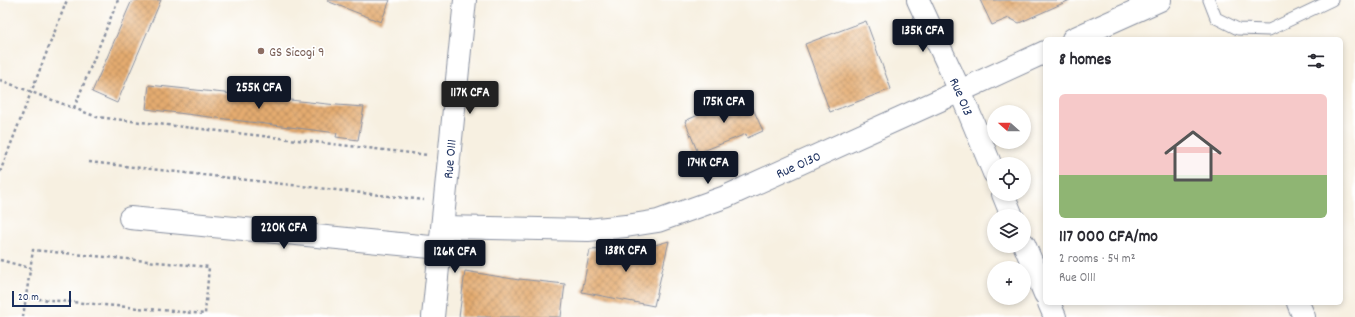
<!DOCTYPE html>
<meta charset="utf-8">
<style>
:root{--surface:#fff;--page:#f7f7f7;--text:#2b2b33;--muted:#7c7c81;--accent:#111827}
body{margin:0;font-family:Dekko,sans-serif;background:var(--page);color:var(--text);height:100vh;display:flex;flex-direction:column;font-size:15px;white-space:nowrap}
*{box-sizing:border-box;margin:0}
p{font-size:13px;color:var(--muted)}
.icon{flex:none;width:22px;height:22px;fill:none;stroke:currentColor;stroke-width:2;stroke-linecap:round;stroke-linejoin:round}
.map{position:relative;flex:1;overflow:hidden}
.sheet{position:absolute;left:1043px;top:37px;width:300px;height:268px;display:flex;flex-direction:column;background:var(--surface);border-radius:6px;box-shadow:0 2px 6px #0003}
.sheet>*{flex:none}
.needle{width:26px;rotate:291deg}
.controls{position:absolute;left:987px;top:105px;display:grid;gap:8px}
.controls a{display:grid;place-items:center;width:44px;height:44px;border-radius:50%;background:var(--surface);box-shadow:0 2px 6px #0003;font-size:20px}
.scale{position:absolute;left:12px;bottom:10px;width:59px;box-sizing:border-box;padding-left:4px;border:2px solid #1b2f5e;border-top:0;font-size:11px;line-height:14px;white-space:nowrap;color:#1b2f5e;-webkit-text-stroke:3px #fff;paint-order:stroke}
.price{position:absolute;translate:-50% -34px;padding:0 9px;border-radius:4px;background:var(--accent);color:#fff;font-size:13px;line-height:26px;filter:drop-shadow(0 1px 2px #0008)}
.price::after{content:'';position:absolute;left:50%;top:24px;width:12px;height:9px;margin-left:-6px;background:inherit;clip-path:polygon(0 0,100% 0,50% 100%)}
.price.current{background:#222;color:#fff}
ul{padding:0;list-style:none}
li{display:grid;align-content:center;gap:8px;height:212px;padding:0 16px}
li span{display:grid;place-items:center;height:124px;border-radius:6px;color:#555}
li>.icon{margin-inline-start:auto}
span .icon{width:72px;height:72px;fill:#fffc;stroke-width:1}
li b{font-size:17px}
h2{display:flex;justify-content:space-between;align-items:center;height:48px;padding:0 16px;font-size:17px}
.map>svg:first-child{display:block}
.building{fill:url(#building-cross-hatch)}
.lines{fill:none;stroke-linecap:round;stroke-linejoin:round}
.service-casing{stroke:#8990a0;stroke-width:13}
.minor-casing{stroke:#8990a0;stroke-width:24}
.tertiary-casing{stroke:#8990a0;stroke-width:24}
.secondary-casing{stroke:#8990a0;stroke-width:24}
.path{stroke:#8990a0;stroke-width:2.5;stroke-dasharray:3 3;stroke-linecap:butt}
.service{stroke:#fff;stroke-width:11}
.minor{stroke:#fff;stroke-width:22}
.tertiary{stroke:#fff;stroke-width:22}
.secondary{stroke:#fff;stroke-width:22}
.education-dot{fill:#8d6e63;stroke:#fff;stroke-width:1.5}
.labels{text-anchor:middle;stroke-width:3.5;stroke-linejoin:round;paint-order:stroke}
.education-label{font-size:14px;fill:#785e54;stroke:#fff;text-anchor:start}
.street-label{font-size:14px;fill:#1b2f5e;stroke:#fff}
</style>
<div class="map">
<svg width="1355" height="317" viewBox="0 0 1355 317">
<defs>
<pattern id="building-cross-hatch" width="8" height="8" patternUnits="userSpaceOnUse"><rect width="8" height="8" fill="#e4ab6f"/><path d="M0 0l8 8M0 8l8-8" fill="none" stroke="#b88c5e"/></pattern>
</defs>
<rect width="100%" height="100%" fill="#fff"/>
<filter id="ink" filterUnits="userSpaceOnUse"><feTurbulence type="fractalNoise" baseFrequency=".025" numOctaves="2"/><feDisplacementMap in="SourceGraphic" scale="8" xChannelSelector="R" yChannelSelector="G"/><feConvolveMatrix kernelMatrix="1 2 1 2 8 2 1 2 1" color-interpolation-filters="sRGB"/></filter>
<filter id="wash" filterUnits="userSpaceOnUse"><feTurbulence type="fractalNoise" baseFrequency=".012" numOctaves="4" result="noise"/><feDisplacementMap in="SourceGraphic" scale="16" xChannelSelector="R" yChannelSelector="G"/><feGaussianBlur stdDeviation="0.9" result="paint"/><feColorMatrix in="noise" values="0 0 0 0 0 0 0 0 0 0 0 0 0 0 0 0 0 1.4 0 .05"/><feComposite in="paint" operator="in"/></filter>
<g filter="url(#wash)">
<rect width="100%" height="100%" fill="#f7f0e1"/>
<g id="blocks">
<g class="building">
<path d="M132 0H161L117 103 92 92Z"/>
<path d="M327 0H390L381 22 327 1Z"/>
<path d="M980 0H1070L1019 23 1009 18 992 25Z"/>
<path d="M866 21 891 89 830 112 805 44Z"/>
<path d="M149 85 337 105 364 107 358 140 336 137 337 133 146 109Z"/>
<path d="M746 93 763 131 747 138 746 134 698 153 685 121Z"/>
<path d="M669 241 654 306 582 292 590 250 648 247Z"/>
<path d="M465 271 519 280V279L565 284 561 317H459Z"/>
</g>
</g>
</g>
<g filter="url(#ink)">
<use href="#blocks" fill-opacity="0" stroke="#8990a0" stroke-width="1"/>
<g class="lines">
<g class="service-casing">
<path id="service" d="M1209 0 1216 18 1238 29 1269 30 1332 0"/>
</g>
<g class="minor-casing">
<g id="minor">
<path d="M130 218 441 248"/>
<path id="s1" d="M443 227 588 230 626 226 658 221 725 197 960 91"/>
<path d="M1298 303 1304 317"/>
<path id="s2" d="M433 317 465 0"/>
</g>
</g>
<g class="tertiary-casing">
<g id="tertiary">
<path d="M1073 39 1160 0"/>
<path d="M960 91 1045 52"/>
</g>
</g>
<g class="secondary-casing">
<g id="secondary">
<path id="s3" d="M918 0 960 91 994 173"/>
<path d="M1003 194 1012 216"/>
<path d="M1024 244 1045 294"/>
<path d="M1049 303 1055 317"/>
</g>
</g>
<g class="path">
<path d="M0 80 97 117 428 155"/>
<path d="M74 108 118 0"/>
<path d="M89 162 424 200"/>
<path d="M0 172 67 0"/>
<path d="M0 260 30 268"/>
<path d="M23 317 33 250 209 267 205 314 27 298"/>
</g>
<use href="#service" class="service"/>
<use href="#minor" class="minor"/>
<use href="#tertiary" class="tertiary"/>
<use href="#secondary" class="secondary"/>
</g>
</g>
<circle class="education-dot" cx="261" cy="51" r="4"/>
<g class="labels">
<g class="education-label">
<text x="269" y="56">GS Sicogi 9</text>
</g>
<g class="street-label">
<text dy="5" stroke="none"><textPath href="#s3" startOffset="106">Rue O13</textPath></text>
<text dy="5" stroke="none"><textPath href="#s2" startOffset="159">Rue O111</textPath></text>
<text dy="5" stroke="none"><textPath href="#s1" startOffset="367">Rue O130</textPath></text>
</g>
</g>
</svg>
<div class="controls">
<a><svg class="needle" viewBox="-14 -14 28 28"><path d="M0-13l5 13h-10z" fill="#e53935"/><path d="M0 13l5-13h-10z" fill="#7c7c81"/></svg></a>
<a><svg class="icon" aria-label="locate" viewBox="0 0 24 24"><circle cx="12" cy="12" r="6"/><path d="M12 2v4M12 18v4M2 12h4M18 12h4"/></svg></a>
<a><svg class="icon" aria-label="layers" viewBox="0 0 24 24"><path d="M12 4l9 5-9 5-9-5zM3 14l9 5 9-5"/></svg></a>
<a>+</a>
</div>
<div class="scale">20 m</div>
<b class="price" style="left:923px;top:53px">135K CFA</b>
<b class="price" style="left:259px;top:110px">255K CFA</b>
<b class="price current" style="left:470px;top:115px">117K CFA</b>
<b class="price" style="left:724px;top:124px">175K CFA</b>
<b class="price" style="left:708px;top:185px">174K CFA</b>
<b class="price" style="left:284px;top:250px">220K CFA</b>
<b class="price" style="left:626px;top:273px">138K CFA</b>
<b class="price" style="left:455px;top:274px">126K CFA</b>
<section class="sheet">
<h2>8 homes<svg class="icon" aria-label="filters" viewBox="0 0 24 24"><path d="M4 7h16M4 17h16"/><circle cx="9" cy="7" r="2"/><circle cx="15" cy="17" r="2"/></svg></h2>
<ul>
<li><span style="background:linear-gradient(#f6c9c9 65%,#8fb573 0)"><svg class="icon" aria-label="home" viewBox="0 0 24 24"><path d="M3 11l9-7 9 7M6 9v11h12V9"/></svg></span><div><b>117 000 CFA/mo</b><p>2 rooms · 54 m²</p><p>Rue O111</p></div></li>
</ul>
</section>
</div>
